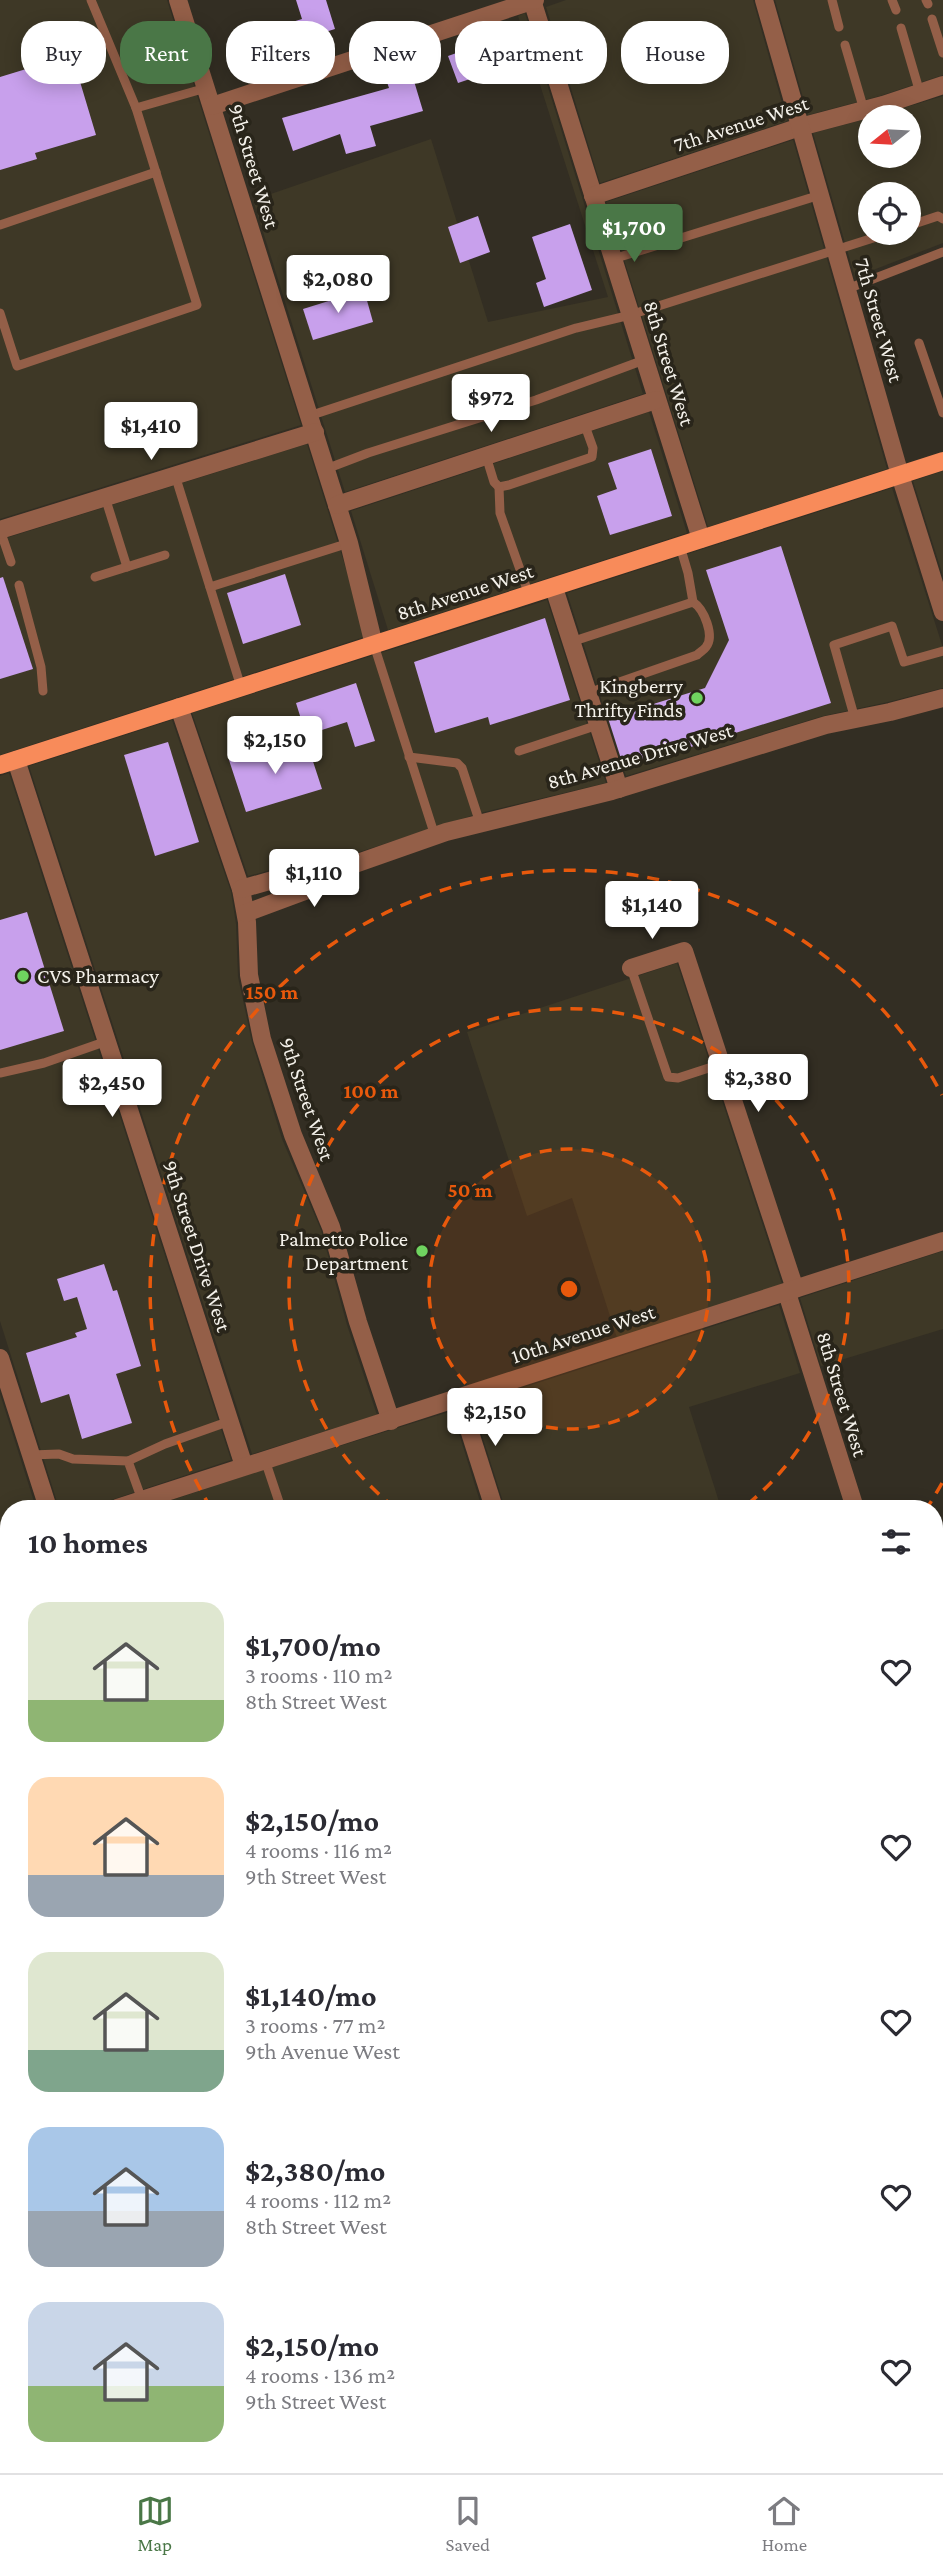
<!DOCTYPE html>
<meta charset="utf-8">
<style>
:root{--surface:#fff;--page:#f2f2f3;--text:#2b2b33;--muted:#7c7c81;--line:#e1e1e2;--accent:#4a7747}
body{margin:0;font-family:"Crimson Pro",serif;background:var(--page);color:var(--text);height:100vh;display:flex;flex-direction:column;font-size:26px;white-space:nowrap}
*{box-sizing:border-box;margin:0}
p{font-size:23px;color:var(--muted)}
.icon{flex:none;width:38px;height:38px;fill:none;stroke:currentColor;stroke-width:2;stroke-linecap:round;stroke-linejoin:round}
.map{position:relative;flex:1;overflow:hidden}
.side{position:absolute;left:0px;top:1500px;width:943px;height:975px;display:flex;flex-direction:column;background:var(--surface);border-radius:28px 28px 0 0;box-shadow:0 4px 18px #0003}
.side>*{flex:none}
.hud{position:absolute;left:21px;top:21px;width:901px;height:63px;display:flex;gap:14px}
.needle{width:46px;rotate:252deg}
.buttons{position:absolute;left:858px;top:105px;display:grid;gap:14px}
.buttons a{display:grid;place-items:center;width:63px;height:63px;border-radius:50%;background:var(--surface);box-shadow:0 4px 18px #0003;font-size:35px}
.price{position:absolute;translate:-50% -60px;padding:0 16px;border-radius:7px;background:#fff;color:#222;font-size:23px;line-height:46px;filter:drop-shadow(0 2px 4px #0008)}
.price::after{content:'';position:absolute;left:50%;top:42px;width:21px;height:16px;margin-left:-10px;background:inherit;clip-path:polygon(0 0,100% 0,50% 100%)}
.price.current{background:var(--accent);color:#fff}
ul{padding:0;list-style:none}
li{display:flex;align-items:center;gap:21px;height:175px;padding:0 28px}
li span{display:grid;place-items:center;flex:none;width:196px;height:140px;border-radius:21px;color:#555}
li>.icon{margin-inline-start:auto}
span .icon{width:84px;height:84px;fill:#fffc;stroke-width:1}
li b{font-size:30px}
h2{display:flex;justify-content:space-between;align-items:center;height:84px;padding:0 28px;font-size:30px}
.tag{padding:0 24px;border-radius:28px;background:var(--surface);box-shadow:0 4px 18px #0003;font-size:24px;line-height:63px}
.tag.current{background:var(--accent);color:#fff}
.tabs{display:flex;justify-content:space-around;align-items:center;height:98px;border-top:2px solid var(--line);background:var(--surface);font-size:19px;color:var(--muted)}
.tabs a{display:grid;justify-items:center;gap:4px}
.tabs .current{color:var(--accent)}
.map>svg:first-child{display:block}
.built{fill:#3e3826;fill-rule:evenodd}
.green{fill:#164c23}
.water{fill:#00202d}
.building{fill:#c8a0ec}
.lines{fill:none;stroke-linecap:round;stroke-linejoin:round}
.service{stroke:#945f48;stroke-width:9}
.minor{stroke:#945f48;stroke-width:18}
.tertiary{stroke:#945f48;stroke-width:18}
.primary{stroke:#f88b5a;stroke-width:18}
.ring{fill:none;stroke:#e8590c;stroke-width:3.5;stroke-dasharray:12 9}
.poi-dot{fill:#6fd35f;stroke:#29251a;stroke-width:2.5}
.labels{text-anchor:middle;stroke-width:7;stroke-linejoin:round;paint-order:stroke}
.street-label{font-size:21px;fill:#f5f2eb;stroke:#29251a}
.poi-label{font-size:21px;fill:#f5f2eb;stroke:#29251a;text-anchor:end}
.centre{fill:#e8590c;stroke:#29251a;stroke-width:3.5}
.ring-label{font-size:21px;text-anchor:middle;font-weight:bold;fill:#e8590c;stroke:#29251a;stroke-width:7;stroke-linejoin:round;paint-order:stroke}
</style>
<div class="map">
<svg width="943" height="2473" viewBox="0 0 943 2473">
<rect width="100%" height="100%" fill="#332e23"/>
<g class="built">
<path d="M0 0H167L301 425 0 519Z"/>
<path d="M566 0H753L787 121 600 183 546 7Z"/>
<path d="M775 0H943V75L880 96 808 115Z"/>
<path d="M525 13 643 394 345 492 253 200 431 139 488 322 608 297 518 16Z"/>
<path d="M943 96V243L855 277 813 133 870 118V156H908V117H874ZM870 194H908V233H870Z"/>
<path d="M793 140 887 469 708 527 606 202Z"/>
<path d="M649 412 687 533 388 630 351 511Z"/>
<path d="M307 444 367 636 0 755V540Z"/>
<path d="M943 471V576L913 481Z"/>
<path d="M892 488 943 648V688L888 702 823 716 626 776 567 593Z"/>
<path d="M547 600 606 783 480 813 353 854 337 852 248 876 192 713Z"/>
<path d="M172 720 231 892 236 924 238 977 252 1042 282 1139 321 1230 347 1325 377 1415 252 1454 29 766Z"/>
<path d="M9 773 231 1460 87 1508H59L0 1321V776Z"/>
<path d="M677 963 782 1284 618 1341 572 1198 527 1216 467 1032Z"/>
<path d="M943 1251V1329L821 1366 800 1298Z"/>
<path d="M779 1305 800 1373 689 1407 721 1508H505L472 1404Z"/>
<path d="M0 1394 36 1508H9V1534L0 1537Z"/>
<path d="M452 1411 482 1508H148L247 1475Z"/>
<path d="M9 1554V1698L0 1671V1557Z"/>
</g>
<path class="green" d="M943 2440V2473H839L861 2466H934L935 2442Z"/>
<path class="water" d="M416 2466H523L525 2473H419Z"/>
<g class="building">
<path d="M296 0H326L335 29 290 43 292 51 238 68 230 41 302 19Z"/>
<path d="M486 49 494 71 458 83 448 56 465 50 467 56Z"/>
<path d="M72 55 96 135 35 153 37 159 0 170V77Z"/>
<path d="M411 71 423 111 370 126 376 146 346 154 340 134 293 151 282 118 389 88 386 79Z"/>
<path d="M478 216 490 252 460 263 448 227Z"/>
<path d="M570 224 592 290 544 307 536 283 546 279 532 237Z"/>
<path d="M364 290 373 322 313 340 303 309Z"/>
<path d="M651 449 672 516 610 535 597 496 617 489 608 463Z"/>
<path d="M781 546 831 703 624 768 608 718 705 688 729 640 706 570Z"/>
<path d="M285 574 301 625 243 644 227 593Z"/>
<path d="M3 577 33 669 0 679V578Z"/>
<path d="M545 618 570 700 490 725 488 717 435 733 414 662Z"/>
<path d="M356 683 375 741 355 747 347 722 306 735 296 703Z"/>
<path d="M306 740 322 789 246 812 229 760 267 748 269 753Z"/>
<path d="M168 742 199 842 155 856 124 755Z"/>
<path d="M27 912 64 1031 0 1050V920Z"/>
<path d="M104 1264 113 1291 117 1290 141 1366 116 1374 132 1423 82 1439 69 1394 41 1403 26 1353 77 1337 75 1333 87 1329 77 1297 64 1301 57 1279Z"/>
</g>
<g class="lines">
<g class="service">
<path d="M91 0 136 108"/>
<path d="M832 0 839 27"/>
<path d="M892 0 896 10"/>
<path d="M926 0 928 4"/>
<path d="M932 19 943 53"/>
<path d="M901 28 920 93"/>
<path d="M845 45 864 110"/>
<path d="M0 225 156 172"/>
<path d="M908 226 938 216 943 219"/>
<path d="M613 259 820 195"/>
<path d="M847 289 943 252"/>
<path d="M0 313 17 366 197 305 136 108 206 88"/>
<path d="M919 343 943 413"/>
<path d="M309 416 576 328 630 315 889 233"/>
<path d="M486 456 494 482 499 487 509 485 592 457 593 448 584 423"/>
<path d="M326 469 368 453 536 400 644 360"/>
<path d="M175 475 241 687"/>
<path d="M499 487 500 513 529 595"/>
<path d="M105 497 127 567"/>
<path d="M0 530 11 562"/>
<path d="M680 546 688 573 693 602"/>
<path d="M95 577 165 555"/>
<path d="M19 585 41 667 43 691"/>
<path d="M210 587 349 543"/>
<path d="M571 642 693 602C704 609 715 636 706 647 704 650 700 652 697 655L588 693"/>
<path d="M374 645 435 836"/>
<path d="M855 719 834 645 892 626 904 662 943 651"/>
<path d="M519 751 598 725"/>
<path d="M409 757 457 763 462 768 480 823"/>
<path d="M631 968 668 1077 678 1078 721 1064"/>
<path d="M0 1073 44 1063 107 1041"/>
<path d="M31 1455 59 1454 73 1459 128 1461 142 1500"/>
<path d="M265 1460 281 1508"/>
<path d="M128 1461 165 1444 230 1421"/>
</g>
<g class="minor">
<path d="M178 0 349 543 374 645"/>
<path d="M532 0 701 539"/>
<path d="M212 106 535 0"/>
<path d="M593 196 800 127 883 105 943 85"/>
<path d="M337 505 656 400"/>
<path d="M0 530 315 432"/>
<path d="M554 588 619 789"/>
<path d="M179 707 241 889 247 922 249 975 262 1039 293 1135 331 1227 358 1322 391 1421"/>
<path d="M16 760 244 1466"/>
<path d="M241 889 339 861 352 865 446 832 612 791 826 725 890 712 943 698"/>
<path d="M246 913 345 876 352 865"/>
<path d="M631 968 684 951 795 1289"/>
<path d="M787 1293 855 1508"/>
<path d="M459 1398 494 1508"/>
<path d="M934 1654 943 1651"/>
<path d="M0 1725 9 1752"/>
<path d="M934 1755 943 1781"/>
<path d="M0 1952 9 1949"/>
<path d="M934 2043 943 2040"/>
<path d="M0 2251 9 2248"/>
<path d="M0 2463 3 2473"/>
<path d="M91 2466 93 2473"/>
<path d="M176 2466 178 2473"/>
<path d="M232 2473 255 2466"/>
</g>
<g class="tertiary">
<path d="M764 0 900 475 943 612"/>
<path d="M0 1358 48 1508"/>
<path d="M117 1508 943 1241"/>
<path d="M0 1546 9 1544"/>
<path d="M350 2466 353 2473"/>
</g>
<path class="primary" d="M0 765 943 461"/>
</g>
<circle cx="569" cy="1289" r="140" fill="#e8590c" fill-opacity=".12"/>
<g class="ring">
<circle cx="569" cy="1289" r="140"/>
<path d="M395 1508A280 280 0 1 1 743 1508"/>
<path d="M942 1483A420 420 0 0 1 927 1508M211 1508A420 420 0 1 1 942 1095"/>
</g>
<g class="poi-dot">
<circle cx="697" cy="698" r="7"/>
<circle cx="23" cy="976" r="7"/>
<circle cx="422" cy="1251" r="7"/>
</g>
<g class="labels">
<g class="street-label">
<text transform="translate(741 124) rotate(-18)" y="7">7th Avenue West</text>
<text transform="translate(254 166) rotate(73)" y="7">9th Street West</text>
<text transform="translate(879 320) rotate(74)" y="7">7th Street West</text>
<text transform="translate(669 363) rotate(73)" y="7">8th Street West</text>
<text transform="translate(465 592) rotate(-18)" y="7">8th Avenue West</text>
<text transform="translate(640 756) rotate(-16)" y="7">8th Avenue Drive West</text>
<text transform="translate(307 1099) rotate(71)" y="7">9th Street West</text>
<text transform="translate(197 1246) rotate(72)" y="7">9th Street Drive West</text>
<text transform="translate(583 1334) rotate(-18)" y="7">10th Avenue West</text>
<text transform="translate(842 1394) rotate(73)" y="7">8th Street West</text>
</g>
<g class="poi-label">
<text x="683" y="693">Kingberry<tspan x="683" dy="24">Thrifty Finds</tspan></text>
<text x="37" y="983" text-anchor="start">CVS Pharmacy</text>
<text x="408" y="1246">Palmetto Police<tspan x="408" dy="24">Department</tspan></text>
</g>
</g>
<circle cx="569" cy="1289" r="10" class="centre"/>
<g class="ring-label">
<text x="272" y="999">150 m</text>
<text x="371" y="1098">100 m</text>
<text x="470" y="1197">50 m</text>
</g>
</svg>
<div class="buttons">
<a><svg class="needle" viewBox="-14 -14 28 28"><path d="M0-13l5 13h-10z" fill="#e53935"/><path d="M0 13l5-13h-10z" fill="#7c7c81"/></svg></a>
<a><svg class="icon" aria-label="locate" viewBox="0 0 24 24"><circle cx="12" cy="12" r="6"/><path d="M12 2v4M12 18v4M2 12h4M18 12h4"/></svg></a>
</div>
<b class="price current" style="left:634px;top:264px">$1,700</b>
<b class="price" style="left:338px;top:315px">$2,080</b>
<b class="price" style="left:491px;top:434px">$972</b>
<b class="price" style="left:151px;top:462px">$1,410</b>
<b class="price" style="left:275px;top:776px">$2,150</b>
<b class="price" style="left:314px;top:909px">$1,110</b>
<b class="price" style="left:652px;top:941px">$1,140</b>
<b class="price" style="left:758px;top:1114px">$2,380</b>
<b class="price" style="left:112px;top:1119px">$2,450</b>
<b class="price" style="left:495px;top:1448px">$2,150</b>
<div class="hud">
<a class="tag">Buy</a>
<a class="tag current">Rent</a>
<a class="tag">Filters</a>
<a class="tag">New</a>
<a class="tag">Apartment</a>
<a class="tag">House</a>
</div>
<section class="side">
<h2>10 homes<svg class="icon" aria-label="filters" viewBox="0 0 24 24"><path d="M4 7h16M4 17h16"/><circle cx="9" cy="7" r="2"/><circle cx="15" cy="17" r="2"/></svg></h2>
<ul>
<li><span style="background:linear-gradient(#dfe7d0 70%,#8fb573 0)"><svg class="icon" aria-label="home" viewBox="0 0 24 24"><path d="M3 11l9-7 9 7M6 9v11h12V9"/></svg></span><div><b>$1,700/mo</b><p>3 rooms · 110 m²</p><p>8th Street West</p></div><svg class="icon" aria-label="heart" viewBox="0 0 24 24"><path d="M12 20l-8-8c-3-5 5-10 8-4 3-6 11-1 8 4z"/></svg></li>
<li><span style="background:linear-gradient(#ffd9b3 70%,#9aa5b1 0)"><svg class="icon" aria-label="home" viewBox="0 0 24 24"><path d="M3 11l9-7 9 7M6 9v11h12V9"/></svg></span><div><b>$2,150/mo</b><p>4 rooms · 116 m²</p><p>9th Street West</p></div><svg class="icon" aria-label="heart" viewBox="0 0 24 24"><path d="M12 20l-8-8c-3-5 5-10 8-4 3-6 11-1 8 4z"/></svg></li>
<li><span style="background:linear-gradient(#dfe7d0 70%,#7fa58c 0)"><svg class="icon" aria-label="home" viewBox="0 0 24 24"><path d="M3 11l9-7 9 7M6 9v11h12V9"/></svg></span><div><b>$1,140/mo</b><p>3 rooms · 77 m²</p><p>9th Avenue West</p></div><svg class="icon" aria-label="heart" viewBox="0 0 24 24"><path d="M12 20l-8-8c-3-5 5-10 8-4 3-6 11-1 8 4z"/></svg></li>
<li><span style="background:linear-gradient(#a9c7e8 60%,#9aa5b1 0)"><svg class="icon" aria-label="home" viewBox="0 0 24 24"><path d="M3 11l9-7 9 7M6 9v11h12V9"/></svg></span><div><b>$2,380/mo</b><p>4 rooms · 112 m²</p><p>8th Street West</p></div><svg class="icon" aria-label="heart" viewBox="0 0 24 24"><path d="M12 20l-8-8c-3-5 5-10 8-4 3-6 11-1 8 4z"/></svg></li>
<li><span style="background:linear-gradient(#c9d6e8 60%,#8fb573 0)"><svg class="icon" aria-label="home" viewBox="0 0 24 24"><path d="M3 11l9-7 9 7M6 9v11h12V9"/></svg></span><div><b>$2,150/mo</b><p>4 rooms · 136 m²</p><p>9th Street West</p></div><svg class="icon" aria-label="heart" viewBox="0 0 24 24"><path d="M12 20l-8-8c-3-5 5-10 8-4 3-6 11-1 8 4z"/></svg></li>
</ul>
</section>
</div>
<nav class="tabs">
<a class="current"><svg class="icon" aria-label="map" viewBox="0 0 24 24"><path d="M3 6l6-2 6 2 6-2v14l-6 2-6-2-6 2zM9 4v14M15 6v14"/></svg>Map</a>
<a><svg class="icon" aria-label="saved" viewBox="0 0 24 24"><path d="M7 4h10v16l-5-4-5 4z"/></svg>Saved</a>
<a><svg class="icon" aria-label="home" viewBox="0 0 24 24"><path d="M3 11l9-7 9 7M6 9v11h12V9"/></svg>Home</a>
</nav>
